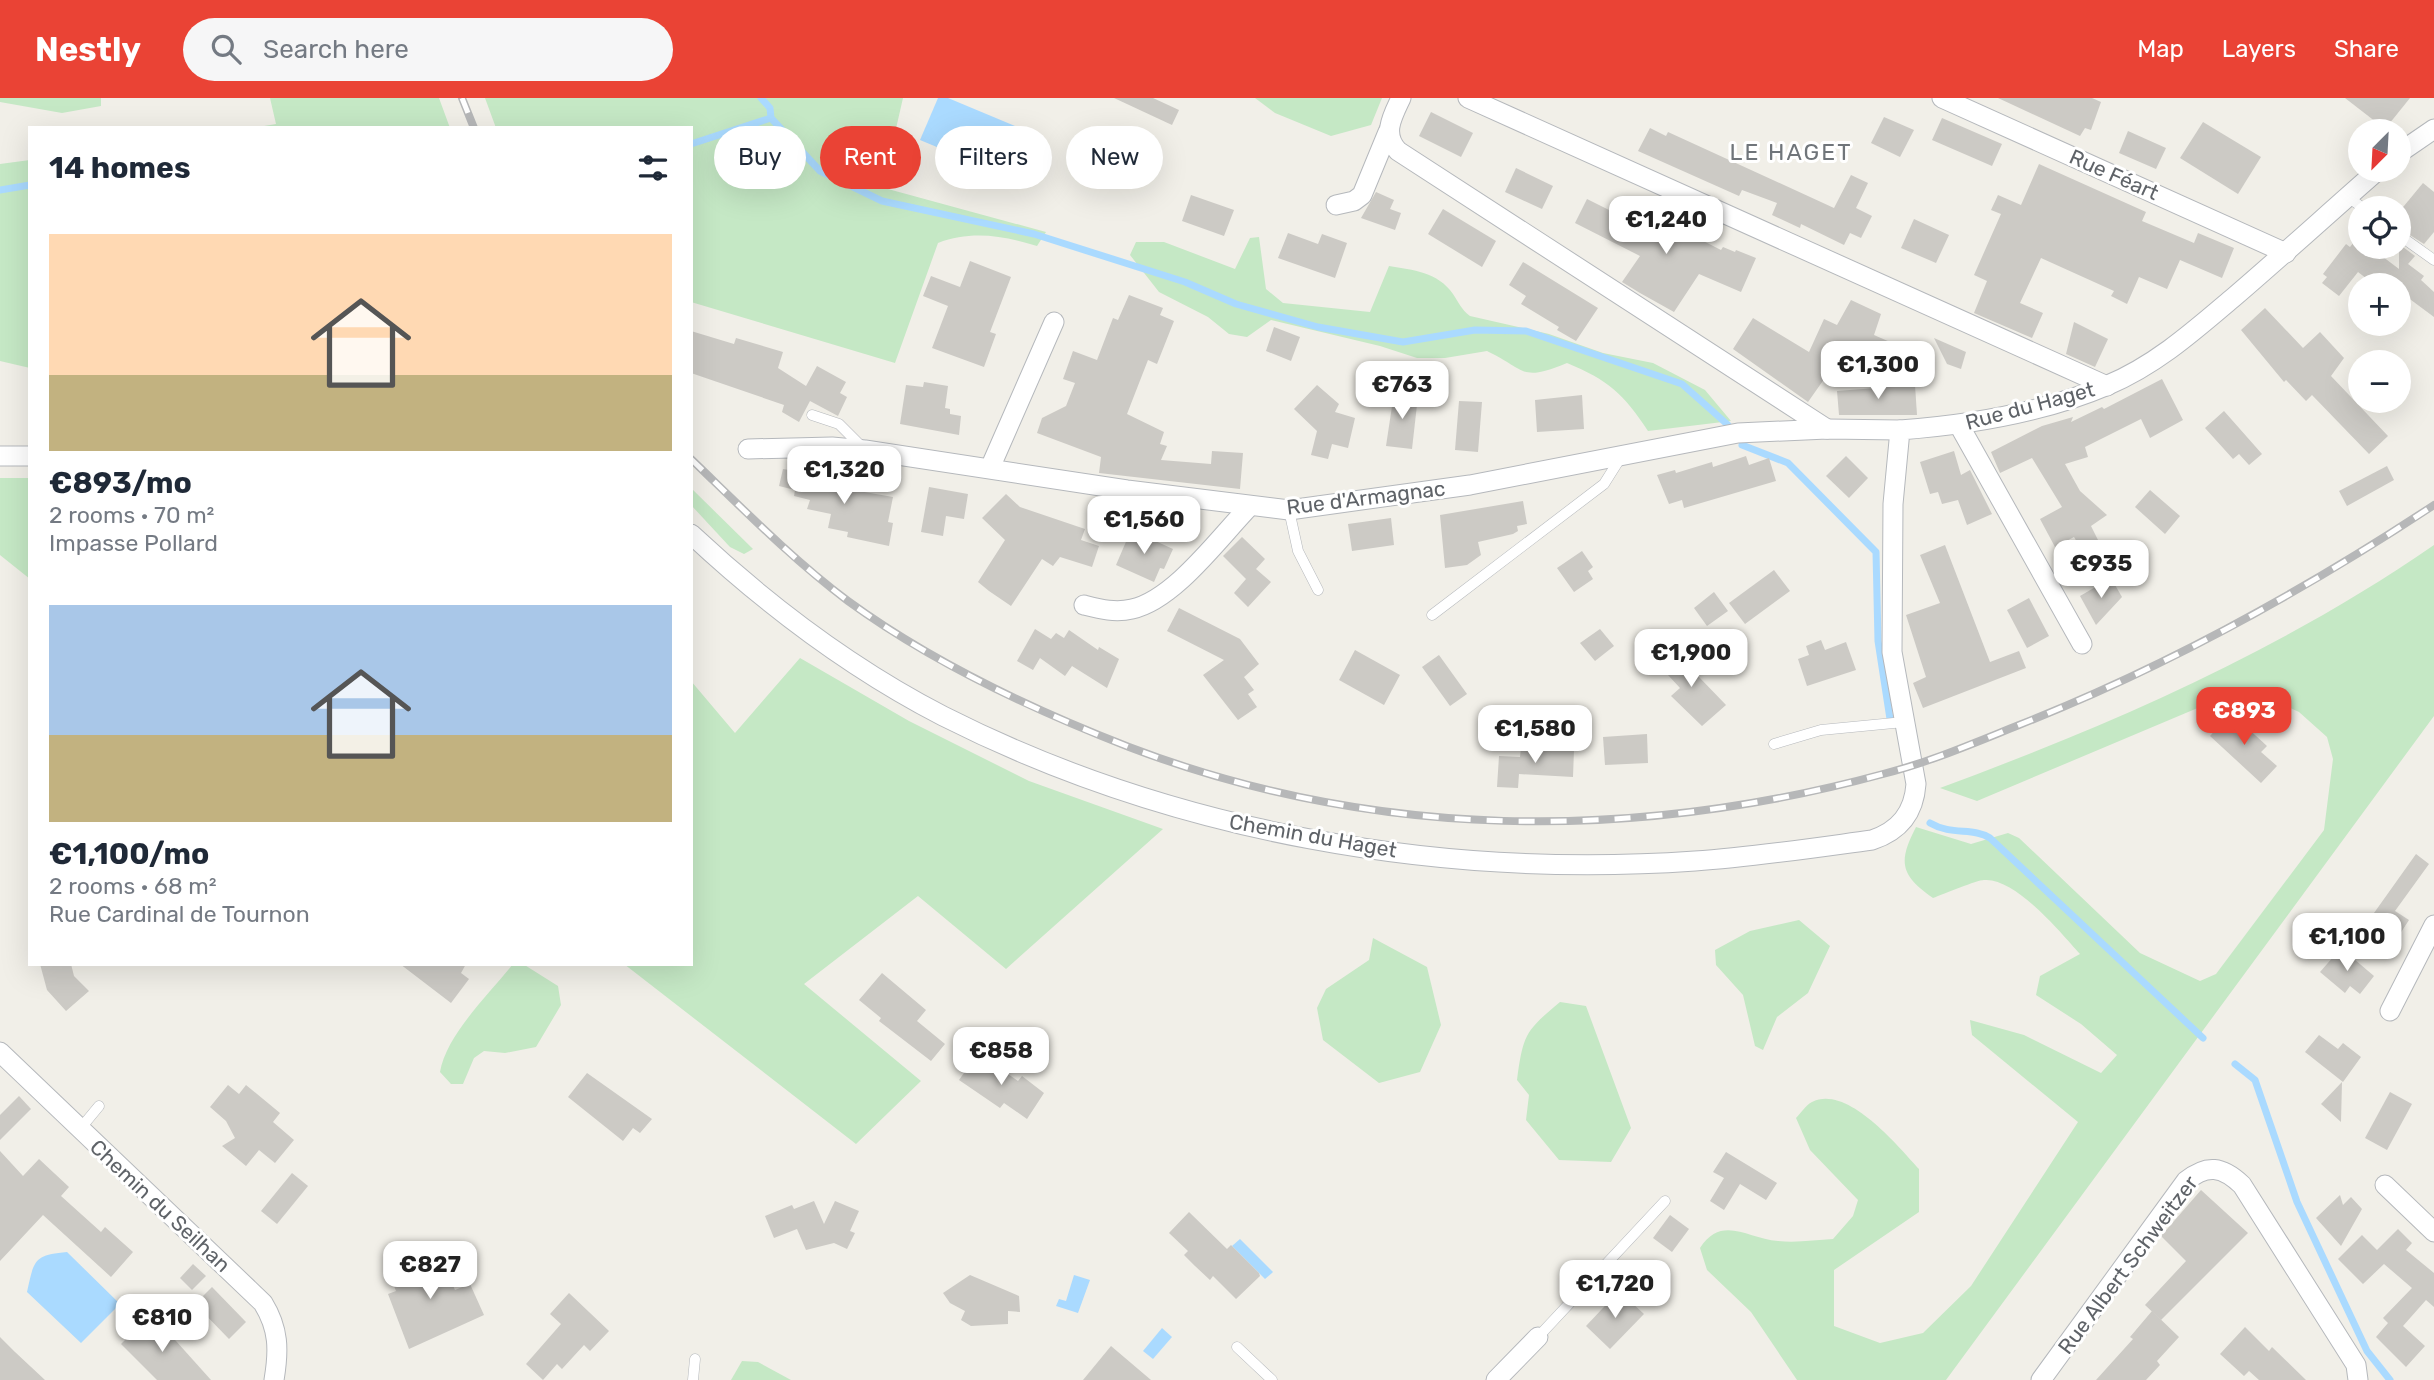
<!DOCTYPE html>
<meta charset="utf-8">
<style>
:root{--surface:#fff;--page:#f6f6f7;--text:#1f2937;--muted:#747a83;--accent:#ea4335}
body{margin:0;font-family:Rubik,sans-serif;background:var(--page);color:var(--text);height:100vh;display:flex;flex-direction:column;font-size:26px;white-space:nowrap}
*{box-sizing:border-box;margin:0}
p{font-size:23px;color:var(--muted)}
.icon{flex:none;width:38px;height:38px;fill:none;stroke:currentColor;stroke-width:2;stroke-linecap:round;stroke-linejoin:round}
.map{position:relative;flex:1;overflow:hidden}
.side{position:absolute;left:28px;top:28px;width:665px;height:840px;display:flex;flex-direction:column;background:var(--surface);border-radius:0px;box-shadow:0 7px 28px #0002}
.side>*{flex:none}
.banner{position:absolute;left:714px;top:28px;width:665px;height:63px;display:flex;gap:14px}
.needle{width:46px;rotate:204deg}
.fabs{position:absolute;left:2348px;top:21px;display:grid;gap:14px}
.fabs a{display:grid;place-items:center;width:63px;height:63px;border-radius:50%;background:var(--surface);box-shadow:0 7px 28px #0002;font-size:35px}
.price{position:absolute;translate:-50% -60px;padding:0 16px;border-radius:14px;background:#fff;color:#222;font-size:23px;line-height:46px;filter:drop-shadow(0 2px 4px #0008)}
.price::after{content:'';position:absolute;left:50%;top:42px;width:21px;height:16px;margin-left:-10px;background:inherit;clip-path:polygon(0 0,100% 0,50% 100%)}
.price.selected{background:var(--accent);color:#fff}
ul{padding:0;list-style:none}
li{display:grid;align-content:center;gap:14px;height:371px;padding:0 21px}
li span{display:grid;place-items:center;height:217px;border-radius:0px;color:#555}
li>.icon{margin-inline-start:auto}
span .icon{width:126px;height:126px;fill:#fffc;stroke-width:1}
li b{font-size:30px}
h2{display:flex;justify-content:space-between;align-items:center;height:84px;padding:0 21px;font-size:30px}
.chip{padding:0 24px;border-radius:32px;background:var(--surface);box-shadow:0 7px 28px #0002;font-size:24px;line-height:63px}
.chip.selected{background:var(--accent);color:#fff}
header{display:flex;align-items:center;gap:42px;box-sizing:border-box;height:98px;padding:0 35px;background:var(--accent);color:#fff}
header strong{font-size:33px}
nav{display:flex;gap:38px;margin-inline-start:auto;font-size:24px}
.search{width:490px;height:63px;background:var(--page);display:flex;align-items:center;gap:18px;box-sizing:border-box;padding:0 24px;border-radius:38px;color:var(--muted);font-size:26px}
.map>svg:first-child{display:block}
.green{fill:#c5e8c5}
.water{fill:#aadaff}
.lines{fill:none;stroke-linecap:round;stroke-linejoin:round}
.stream{stroke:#aadaff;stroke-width:7}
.building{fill:#cccac5}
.service-casing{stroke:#b5b8bc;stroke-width:11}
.minor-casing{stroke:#b5b8bc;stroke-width:21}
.service{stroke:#fff;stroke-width:10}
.minor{stroke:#fff;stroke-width:19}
.rail-casing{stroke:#b6b7b8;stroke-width:8}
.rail{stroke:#fff;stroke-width:5;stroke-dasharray:16;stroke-linecap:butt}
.labels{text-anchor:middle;stroke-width:6;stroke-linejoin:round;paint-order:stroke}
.street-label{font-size:21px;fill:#5f6368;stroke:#fff}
.neighbourhood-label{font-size:23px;letter-spacing:2px;fill:#70757a;stroke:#fff}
</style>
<header>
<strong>Nestly</strong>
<div class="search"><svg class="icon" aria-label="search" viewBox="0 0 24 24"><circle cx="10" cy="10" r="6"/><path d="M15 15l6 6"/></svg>Search here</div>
<nav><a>Map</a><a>Layers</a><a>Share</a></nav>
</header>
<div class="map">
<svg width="2434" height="1282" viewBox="0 0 2434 1282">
<rect width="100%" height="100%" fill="#f1efe8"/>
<g class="green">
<path d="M0 0H101V8L62 15 0 4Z"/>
<path d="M270 0H439L450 30H252L276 26Z"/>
<path d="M485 0H903L892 48 888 91 1046 134 1037 148C1004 138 972 132 938 145L895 265 691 204V30H496Z"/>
<path d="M1255 0H1382L1371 27 1331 38 1275 15Z"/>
<path d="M30 62V270L0 263V66Z"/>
<path d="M1259 139 1266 191 1283 205 1370 214 1389 168C1413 172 1438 174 1453 196 1459 205 1461 211 1470 218L1549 236 1603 255 1653 265 1705 292 1731 323 1648 333C1624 296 1608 282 1567 265 1520 284 1528 273 1487 253L1445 260H1417L1380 248 1271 222 1247 239 1229 236 1208 219 1159 194 1130 157 1136 144H1164L1235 171 1250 140Z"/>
<path d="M0 380H30V481L0 457Z"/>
<path d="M691 390 753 451 744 456 730 449 691 407Z"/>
<path d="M2434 447V618L1946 1282H1797L1751 1214 1707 1172 1700 1150C1722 1116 1748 1141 1778 1143 1796 1145 1816 1142 1833 1141L1853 1118 1858 1102 1810 1052 1796 1020C1801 1015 1806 1007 1812 1004 1847 986 1898 1048 1919 1071V1114L1834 1172V1228L1880 1245 1923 1235 1971 1188 2078 1024 1972 937 1970 922 2024 937 2101 975 2117 957 2081 926 2036 897 2040 878 2080 856C2061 835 2015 779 1984 782 1977 782 1944 796 1933 800 1900 777 1898 764 1916 729L1971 746 2008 735 2019 740 2140 855 2200 883 2216 876 2324 732 2333 661 2327 639 2299 614 2251 592 2238 593 1977 703 1940 690C2113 626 2282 552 2434 447Z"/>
<path d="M800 560 909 623 1029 683 1163 731 1006 871 918 798 804 886 921 983 856 1046 624 866H691V583L735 635Z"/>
<path d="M1799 822 1830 848 1808 895 1777 919 1763 952 1755 948 1743 897 1716 867 1715 852 1750 833Z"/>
<path d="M1373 840 1427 869 1441 927 1420 974 1379 985 1323 942 1317 910 1326 891 1369 862Z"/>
<path d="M513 866H523L558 888 561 907 536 949 505 955 484 953 474 960 463 986H451L440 974C446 937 490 895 513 866Z"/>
<path d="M1560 904 1586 908 1631 1030 1611 1064 1559 1062 1526 1022 1529 997 1517 982C1523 937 1525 933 1560 904Z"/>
<path d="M742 1263 758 1264 791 1282H731Z"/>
</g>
<g class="water">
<path d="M938 0H948L1039 38 1021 84 920 42Z"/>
<path d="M1240 1141 1273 1174 1265 1181 1232 1148Z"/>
<path d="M67 1154 120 1206 81 1245 27 1194C34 1163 33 1157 67 1154Z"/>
<path d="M1074 1177 1090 1182 1078 1215 1056 1208 1059 1201 1066 1203Z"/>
<path d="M1162 1230 1172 1239 1153 1261 1143 1253Z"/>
</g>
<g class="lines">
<g class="stream">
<path d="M761 0 770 10 771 20 820 73 882 103 1034 136 1185 184 1236 206 1318 229 1403 244 1475 232 1526 233 1682 286 1728 327"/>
<path d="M691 46 771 20"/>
<path d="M0 92 30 87"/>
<path d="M1742 347 1788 365 1876 454 1878 543 1890 621"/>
<path d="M1930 725C1952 738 1973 729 1990 740L2203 940"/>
<path d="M2235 966 2255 982 2297 1104 2367 1253 2390 1282"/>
</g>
</g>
<g class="building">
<path d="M1114 0H1153L1179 12 1172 27Z"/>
<path d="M1998 0H2092L2101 4 2091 32 2085 30 2080 38Z"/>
<path d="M2345 0H2410L2385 31Z"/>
<path d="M1431 14 1473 35 1461 59 1419 38Z"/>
<path d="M1884 19 1914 32 1900 59 1871 45Z"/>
<path d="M1942 20 2002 46 1992 68 1932 42Z"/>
<path d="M2203 24 2261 59 2238 96 2180 60Z"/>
<path d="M1650 30 1666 38 1668 34 1834 110 1851 77 1868 85 1856 110 1872 118 1861 140 1850 135 1844 147 1801 126 1800 130 1772 117 1777 105 1742 92 1739 98 1638 53Z"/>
<path d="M2128 33 2166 50 2156 71 2119 55Z"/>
<path d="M2039 66 2146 114 2142 123 2194 145 2198 135 2234 150 2222 180 2180 162 2167 191 2139 179 2127 206 2111 198 2114 193 2041 160 2020 205 2043 215 2032 240 1974 215 1987 183 1974 177 2001 116 1991 112 1998 97 2021 107Z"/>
<path d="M1516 70 1553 88 1542 111 1505 94Z"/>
<path d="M2423 85 2434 94V134L2424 146 2399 130V114Z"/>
<path d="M1376 94 1394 102 1390 111 1401 115 1395 132 1361 120Z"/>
<path d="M1191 97 1234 112 1224 138 1182 123Z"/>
<path d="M1587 101 1651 133 1658 120 1721 152 1723 149 1735 154 1736 152 1756 160 1741 194 1699 176 1674 214 1640 195 1622 184 1640 158 1575 125Z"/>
<path d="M1443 111 1496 143 1482 169 1428 136Z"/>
<path d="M1914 121 1949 137 1936 165 1901 150Z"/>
<path d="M1288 135 1318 146 1322 136 1347 145 1335 180 1278 160Z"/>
<path d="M2358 139 2361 149H2370L2399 171V146L2415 158 2408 166 2424 178 2421 182 2434 194V219L2399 193V187H2375L2358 174 2339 198 2322 185 2327 179 2323 176 2346 146 2350 149Z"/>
<path d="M970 163 1011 179 990 234 996 236 984 269 932 250 948 208 923 198 931 178 960 189Z"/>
<path d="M1523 164 1598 210 1576 243 1557 232 1559 229 1521 206 1526 198 1509 187Z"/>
<path d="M1129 197 1163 210 1160 217 1174 223 1157 266 1148 262 1127 316 1164 334 1160 346 1167 348 1161 362 1211 366 1212 353 1243 355 1240 391 1099 375 1101 359 1037 335 1042 320 1066 308 1075 285 1063 281 1073 253 1097 262 1113 220 1118 222Z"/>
<path d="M1851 202 1881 216 1874 237 1913 254 1915 280 1838 245 1827 277 1808 304 1733 251 1753 220 1809 254 1824 221 1837 227Z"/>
<path d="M2265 210 2303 250 2320 234 2344 260 2331 278 2388 338 2369 356 2312 297 2306 303 2286 282 2284 284 2241 232Z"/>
<path d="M2074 224 2108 241 2095 269 2066 256Z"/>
<path d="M1274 229 1300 239 1291 263 1266 253Z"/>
<path d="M691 233 734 246 736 240 783 254 778 270 806 288 817 268 846 284 840 295 847 299 838 318 810 303 799 324 782 314 784 307 691 275Z"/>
<path d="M1934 240 1966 254 1961 271 1947 266Z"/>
<path d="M2162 281 2183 322 2150 340 2141 321 2085 349 2088 359 2065 366 2080 393 2107 417 2091 428 2099 444 2081 451 2074 439 2055 449 2040 421 2062 409 2032 360 2000 375 1991 354 2042 328 2073 319 2071 324 2102 309 2104 311Z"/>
<path d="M924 284 948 288 945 310 950 311V316L961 318 959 337 900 326 906 287 923 289Z"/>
<path d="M1317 287 1339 306 1335 314 1355 320 1348 350 1332 346 1328 361 1311 357 1317 333 1294 311Z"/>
<path d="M1915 287 1917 317H1839L1837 293Z"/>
<path d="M1394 295 1418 298 1412 351 1386 348Z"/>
<path d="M1582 297 1584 331 1537 334 1535 302Z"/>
<path d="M1459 303 1482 304 1478 354 1455 352Z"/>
<path d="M2224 313 2262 356 2249 367 2239 356 2233 361 2205 330Z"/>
<path d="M1954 353 1961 377 1970 372 1992 416 1967 427 1958 402 1942 406 1938 394 1930 396 1920 364Z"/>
<path d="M1746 358 1749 367 1769 360 1776 383 1684 410 1682 402 1669 406 1657 377 1675 372 1676 375 1712 364 1713 369Z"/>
<path d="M1846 358 1868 380 1849 400 1826 378Z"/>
<path d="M2387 368 2394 382 2347 408 2339 393Z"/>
<path d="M783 371 838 380 836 389 893 399 888 424 893 425 889 448 847 439 848 434 828 430 831 416 807 411 810 402 794 398 795 392 779 388Z"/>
<path d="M929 389 968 396 964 421 946 418 943 438 921 434Z"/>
<path d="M2150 392 2180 418 2165 436 2135 409Z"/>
<path d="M1006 396 1020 409 1085 431 1081 442 1099 448 1092 469 1060 459 1053 468 1042 461 1011 508 989 493 978 484 1005 442 982 420Z"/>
<path d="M1523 403 1527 426 1517 428 1518 433 1513 436 1478 444 1481 457 1467 467 1445 470 1440 417Z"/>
<path d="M1391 420 1394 447 1352 453 1348 426Z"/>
<path d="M1131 432 1173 451 1164 471 1160 470 1154 484 1116 467Z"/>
<path d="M1242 439 1265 461 1256 471 1271 484 1248 509 1234 495 1246 481 1223 458Z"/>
<path d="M1945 447 1990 564 2019 553 2026 570 1923 610 1913 585 1926 579 1906 517 1940 505 1920 457Z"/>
<path d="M1582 453 1593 469 1588 473 1593 481 1574 494 1557 470Z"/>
<path d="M1774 472 1790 493 1745 526 1729 505Z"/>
<path d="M2111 480 2122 499 2096 527 2080 498Z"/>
<path d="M1714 494 1728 513 1707 528 1694 510Z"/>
<path d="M2029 500 2049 538 2027 550 2007 512Z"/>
<path d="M1179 510 1240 541 1259 566 1244 579 1254 592 1248 596 1257 609 1238 622 1203 577 1224 562 1167 533Z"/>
<path d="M1035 531 1051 541 1056 535 1064 540 1069 532 1098 552 1099 549 1119 561 1107 590 1072 568 1065 578 1040 560 1033 572 1017 563Z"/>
<path d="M1600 531 1614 548 1595 563 1580 545Z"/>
<path d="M1821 542 1825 552 1846 544 1856 572 1807 588 1798 561 1809 557 1806 548Z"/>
<path d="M1671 550 1726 607 1702 628 1671 598 1680 590 1656 564Z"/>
<path d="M1355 552 1400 577 1384 607 1339 582Z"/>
<path d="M1439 557 1467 596 1450 608 1422 569Z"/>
<path d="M2231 615 2267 648 2261 654 2277 668 2261 685 2210 638Z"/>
<path d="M1647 636 1648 665 1605 667 1603 639Z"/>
<path d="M1521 649 1574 652 1573 679 1519 676 1518 690 1497 689 1499 658 1520 659Z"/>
<path d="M2416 756 2429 766 2395 813 2409 822 2396 842 2369 822Z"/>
<path d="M2341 850 2374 878 2360 896 2350 888 2345 895 2320 874Z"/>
<path d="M40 866H71L74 878 89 893 66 913 47 892Z"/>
<path d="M400 866H466L461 875 469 881 451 905Z"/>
<path d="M882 875 926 912 917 923 945 946 931 963 879 923 881 920 859 902Z"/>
<path d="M2319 937 2338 951 2343 945 2361 959 2343 984 2305 954Z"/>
<path d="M978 955 1018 983 1022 978 1044 995 1027 1021 1004 1005 1000 1010 959 982Z"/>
<path d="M587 975 652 1021 640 1035 633 1030 623 1043 568 999Z"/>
<path d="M2342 984 2341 1024 2321 1006Z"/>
<path d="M228 987 239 996 246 987 280 1015 273 1024 294 1042 275 1065 259 1052 246 1068 222 1048 235 1040 226 1023 210 1009Z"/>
<path d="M2390 994 2412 1006 2387 1052 2365 1040Z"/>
<path d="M19 998 31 1011 0 1042V1017Z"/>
<path d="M0 1053 23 1078 39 1061 69 1089 61 1098 101 1134 105 1129 133 1154 111 1179 43 1117 0 1163Z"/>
<path d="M1726 1054 1777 1085 1766 1102 1740 1086 1724 1112 1710 1103 1724 1080 1713 1074Z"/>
<path d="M292 1075 308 1088 277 1126 261 1113Z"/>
<path d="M2201 1092 2248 1135 2161 1222 2145 1207 2186 1163 2161 1138Z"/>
<path d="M2340 1097 2343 1107 2351 1099 2362 1111 2341 1148 2316 1120Z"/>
<path d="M814 1103 824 1126 835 1103 859 1113 850 1133 855 1135 847 1151 834 1145 806 1152 797 1131 774 1140 765 1118 792 1107 794 1111Z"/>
<path d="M1189 1114 1227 1151 1231 1147 1259 1175 1260 1178 1236 1201 1213 1178 1210 1182 1195 1168 1184 1157 1188 1153 1169 1135Z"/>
<path d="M1670 1117 1689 1131 1672 1154 1653 1140Z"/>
<path d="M2398 1131 2412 1145 2406 1152 2434 1175V1209L2426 1202 2403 1228 2425 1248 2406 1269 2376 1239 2388 1225 2383 1220 2412 1190 2384 1166 2363 1186 2338 1161 2362 1137 2377 1152Z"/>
<path d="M438 1154 455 1192 470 1186 484 1217 409 1251 388 1196 396 1193 389 1176Z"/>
<path d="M193 1166 206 1178 192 1192 180 1180Z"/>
<path d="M970 1177 1019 1198 1020 1214 1008 1213V1226L971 1228 961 1222 965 1213 950 1205 943 1195Z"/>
<path d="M212 1189 246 1224 229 1241 195 1206Z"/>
<path d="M1619 1193 1644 1216 1610 1251 1586 1228Z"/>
<path d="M569 1195 609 1233 590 1253 584 1247 562 1271 557 1266 543 1282 526 1266 561 1226 550 1216Z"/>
<path d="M2152 1213 2179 1239 2157 1263 2160 1267 2146 1282H2096L2133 1241 2130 1239Z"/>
<path d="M150 1217 176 1243 211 1282H157L121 1246Z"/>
<path d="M2245 1229 2269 1253 2272 1249 2306 1282H2259L2249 1273 2244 1278 2220 1256Z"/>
<path d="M0 1239 15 1254 45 1282H0Z"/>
<path d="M1111 1248 1151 1282H1083Z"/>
</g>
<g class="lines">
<g class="service-casing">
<g id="service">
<path d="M2348 99 2363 110"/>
<path d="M2399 137 2434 162"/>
<path d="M812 317 839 326 863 350"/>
<path d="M1289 412 1298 453 1318 492"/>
<path d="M1432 517 1604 386 1621 359"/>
<path d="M1774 646 1821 632 1904 624"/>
<path d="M80 1031 99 1008"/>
<path d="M1538 1239 1665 1103"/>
<path d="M1237 1249 1272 1282"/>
<path d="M693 1282 695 1261"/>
</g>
</g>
<g class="minor-casing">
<g id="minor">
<path d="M1401 0C1392 19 1382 36 1398 53L1827 331"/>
<path d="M1468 0 2107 288"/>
<path d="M1942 0 2286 155"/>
<path d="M2399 55 2434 31"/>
<path d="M1336 107 1354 103 1362 97 1388 34"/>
<path d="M1959 327 2082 546"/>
<path d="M748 351 832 349 865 352 1127 392 1289 412 1470 387 1738 335 1827 331 1900 332"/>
<path d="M0 358H30"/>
<path d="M990 370 1054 224"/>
<path d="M691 436C767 507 850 570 943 618 1172 734 1439 781 1695 763 1754 759 1813 750 1872 742 1899 733 1914 715 1916 686L1892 554 1893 406 1900 332C1967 327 2045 314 2108 287 2156 267 2195 232 2234 199 2283 157 2330 114 2378 72"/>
<path d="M1084 507C1100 511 1115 515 1132 511 1174 502 1219 440 1249 409"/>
<path d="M2390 913 2434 827"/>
<path d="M0 954 263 1205C279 1231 279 1252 274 1282"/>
<path d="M2385 1087 2434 1134"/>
<path d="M1496 1282 1538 1239"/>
<path d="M2041 1282 2186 1083C2207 1066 2222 1068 2242 1087L2356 1267 2358 1282"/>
</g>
</g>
<use href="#service" class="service"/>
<use href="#minor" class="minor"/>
<g class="rail-casing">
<g id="rail">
<path d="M462 0 474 30"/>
<path d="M691 361C742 410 792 461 848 503 933 565 1031 611 1129 649 1373 742 1632 744 1883 676 1930 664 1974 645 2019 627 2166 569 2302 494 2434 407"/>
</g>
</g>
<use href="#rail" class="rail"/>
</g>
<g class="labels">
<g class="street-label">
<text transform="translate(2114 77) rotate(24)" y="7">Rue Féart</text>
<text transform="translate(2030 308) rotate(-15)" y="7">Rue du Haget</text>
<text transform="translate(1366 400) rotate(-7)" y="7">Rue d'Armagnac</text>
<text transform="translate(1313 738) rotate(10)" y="7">Chemin du Haget</text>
<text transform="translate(160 1108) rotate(43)" y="7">Chemin du Seilhan</text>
<text transform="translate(2128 1167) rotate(-53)" y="7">Rue Albert Schweitzer</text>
</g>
<g class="neighbourhood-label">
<text x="1791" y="62">LE HAGET</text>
</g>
</g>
</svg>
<div class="fabs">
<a><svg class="needle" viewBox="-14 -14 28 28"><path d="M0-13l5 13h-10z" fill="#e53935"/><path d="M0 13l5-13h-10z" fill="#747a83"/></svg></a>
<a><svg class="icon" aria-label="locate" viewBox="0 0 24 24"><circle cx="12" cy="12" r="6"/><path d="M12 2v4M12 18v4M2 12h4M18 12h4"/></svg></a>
<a>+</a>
<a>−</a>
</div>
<b class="price" style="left:1666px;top:158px">€1,240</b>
<b class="price" style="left:1878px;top:303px">€1,300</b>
<b class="price" style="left:1402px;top:323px">€763</b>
<b class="price" style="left:844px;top:408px">€1,320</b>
<b class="price" style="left:1144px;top:458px">€1,560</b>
<b class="price" style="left:2101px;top:502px">€935</b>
<b class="price" style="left:1691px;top:591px">€1,900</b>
<b class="price selected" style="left:2244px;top:649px">€893</b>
<b class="price" style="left:1535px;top:667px">€1,580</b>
<b class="price" style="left:2347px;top:875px">€1,100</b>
<b class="price" style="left:1001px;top:989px">€858</b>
<b class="price" style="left:430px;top:1203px">€827</b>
<b class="price" style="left:1615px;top:1222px">€1,720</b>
<b class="price" style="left:162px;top:1256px">€810</b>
<div class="banner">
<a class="chip">Buy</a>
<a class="chip selected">Rent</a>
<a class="chip">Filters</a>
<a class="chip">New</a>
</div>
<section class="side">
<h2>14 homes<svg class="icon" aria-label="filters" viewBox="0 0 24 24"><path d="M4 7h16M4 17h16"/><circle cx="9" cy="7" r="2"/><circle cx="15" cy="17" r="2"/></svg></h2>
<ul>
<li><span style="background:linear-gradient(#ffd9b3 65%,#c2b280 0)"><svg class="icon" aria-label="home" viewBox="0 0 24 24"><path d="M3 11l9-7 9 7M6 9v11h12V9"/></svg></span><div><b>€893/mo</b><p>2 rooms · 70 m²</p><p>Impasse Pollard</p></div></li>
<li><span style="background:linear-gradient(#a9c7e8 60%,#c2b280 0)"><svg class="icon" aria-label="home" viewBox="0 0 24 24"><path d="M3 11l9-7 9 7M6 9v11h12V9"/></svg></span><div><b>€1,100/mo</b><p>2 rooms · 68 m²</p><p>Rue Cardinal de Tournon</p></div></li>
</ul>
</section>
</div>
